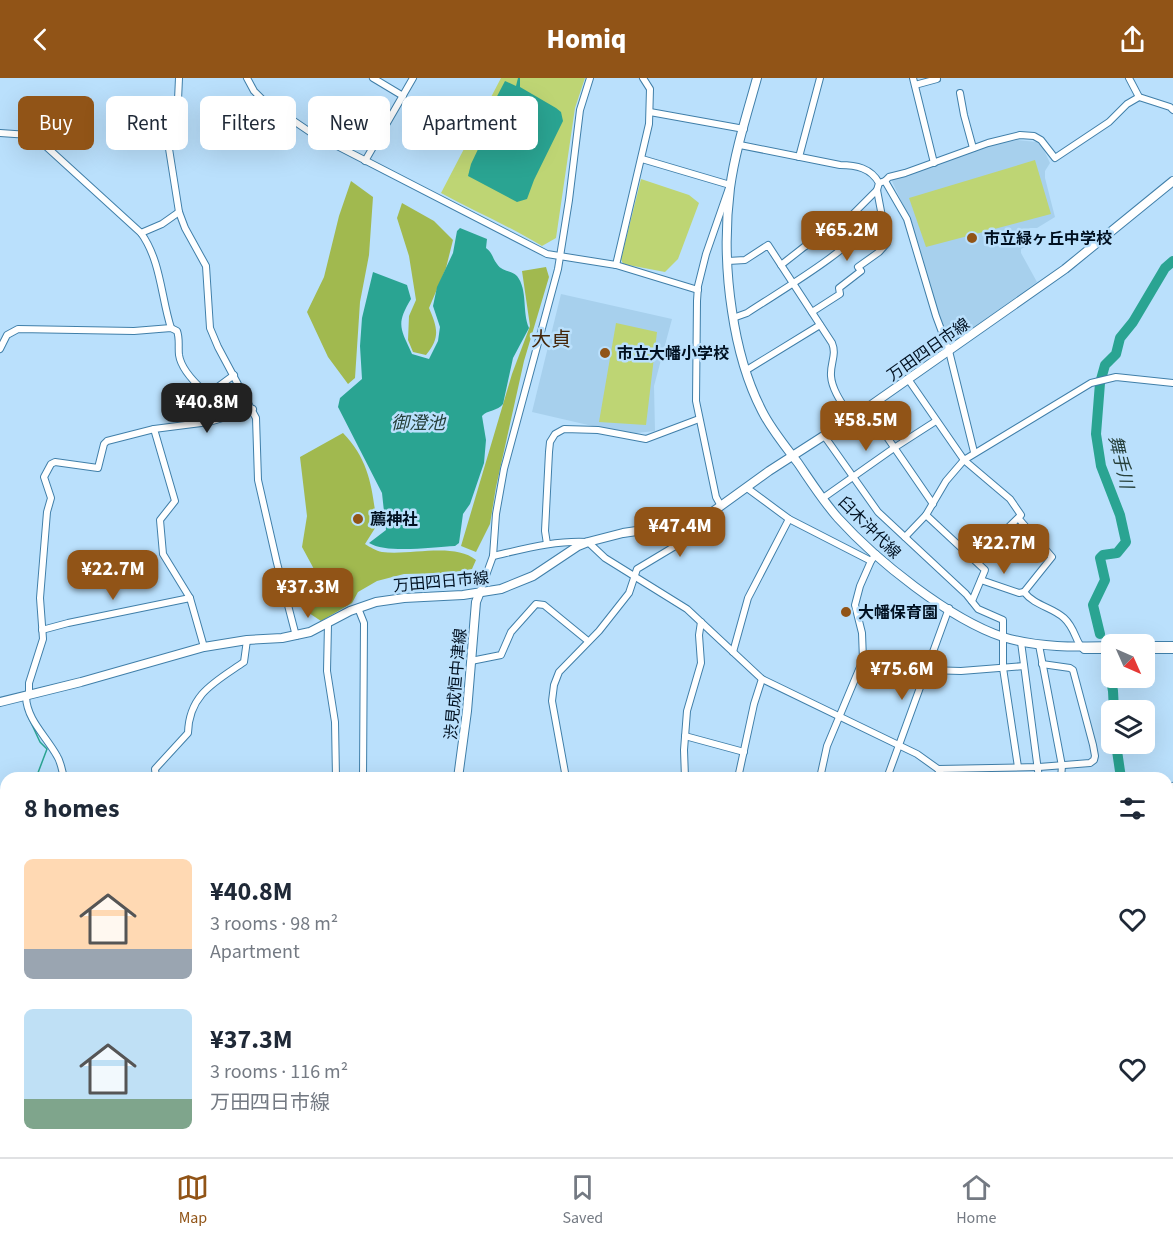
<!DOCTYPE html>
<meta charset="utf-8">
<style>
:root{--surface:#fff;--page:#f2f2f3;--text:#1f2937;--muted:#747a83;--line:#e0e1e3;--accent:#915417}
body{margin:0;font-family:"Source Sans 3","Noto Sans JP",sans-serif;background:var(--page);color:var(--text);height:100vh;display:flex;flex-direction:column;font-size:22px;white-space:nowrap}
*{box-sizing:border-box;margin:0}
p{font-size:20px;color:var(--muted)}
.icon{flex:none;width:33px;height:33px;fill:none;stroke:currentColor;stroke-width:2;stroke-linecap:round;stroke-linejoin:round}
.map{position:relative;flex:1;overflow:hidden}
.drawer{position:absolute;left:0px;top:694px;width:1173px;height:386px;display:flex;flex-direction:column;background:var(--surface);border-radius:18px 18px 0 0;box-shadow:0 6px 24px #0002}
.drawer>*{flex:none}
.guide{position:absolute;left:18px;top:18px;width:600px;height:54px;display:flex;gap:12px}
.needle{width:39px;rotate:135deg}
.buttons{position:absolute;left:1101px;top:556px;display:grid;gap:12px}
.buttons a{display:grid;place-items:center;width:54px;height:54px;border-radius:9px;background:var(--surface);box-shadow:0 6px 24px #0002;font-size:30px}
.price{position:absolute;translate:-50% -51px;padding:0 14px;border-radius:12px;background:var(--accent);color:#fff;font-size:20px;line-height:39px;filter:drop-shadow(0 2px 3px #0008)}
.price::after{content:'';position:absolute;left:50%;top:36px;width:18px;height:14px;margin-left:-9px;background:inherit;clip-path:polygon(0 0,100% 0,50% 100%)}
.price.on{background:#222;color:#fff}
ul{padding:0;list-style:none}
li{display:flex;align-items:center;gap:18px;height:150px;padding:0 24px}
li span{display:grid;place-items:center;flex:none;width:168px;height:120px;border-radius:9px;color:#555}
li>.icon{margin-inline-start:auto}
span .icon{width:72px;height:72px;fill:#fffc;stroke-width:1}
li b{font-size:26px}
h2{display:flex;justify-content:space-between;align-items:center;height:72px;padding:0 24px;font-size:26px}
.chip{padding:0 21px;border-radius:9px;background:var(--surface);box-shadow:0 6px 24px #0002;font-size:21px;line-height:54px}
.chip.on{background:var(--accent);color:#fff}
header{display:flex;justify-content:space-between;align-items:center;height:78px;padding:0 24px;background:var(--accent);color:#fff;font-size:27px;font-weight:800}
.tabs{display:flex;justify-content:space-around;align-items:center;height:84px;border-top:2px solid var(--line);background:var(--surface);font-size:16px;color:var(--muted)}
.tabs a{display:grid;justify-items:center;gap:3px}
.tabs .on{color:var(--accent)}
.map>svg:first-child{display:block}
.built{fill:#a7d0ed}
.green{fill:#bed574}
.forest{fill:#a1b94f}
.water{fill:#2aa492}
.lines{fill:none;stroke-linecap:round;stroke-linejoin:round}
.stream{stroke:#2aa492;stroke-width:1.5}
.river{stroke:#2aa492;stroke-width:10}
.minor-casing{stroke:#407fa9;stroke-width:8}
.major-casing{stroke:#407fa9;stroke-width:10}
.minor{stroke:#fff;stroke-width:6}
.major{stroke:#fff;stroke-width:8}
.poi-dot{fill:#915417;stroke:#bae0fc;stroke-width:2}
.labels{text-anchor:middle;stroke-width:5;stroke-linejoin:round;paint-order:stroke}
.poi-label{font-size:16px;font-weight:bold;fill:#001020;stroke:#bae0fc;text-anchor:start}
.street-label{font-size:16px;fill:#001020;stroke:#bae0fc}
.water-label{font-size:18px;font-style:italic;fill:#27403b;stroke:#bae0fc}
.quarter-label{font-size:20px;fill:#432509;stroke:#bae0fc}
</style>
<header><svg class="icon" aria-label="back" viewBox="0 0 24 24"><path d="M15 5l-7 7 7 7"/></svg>Homiq<svg class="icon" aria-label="share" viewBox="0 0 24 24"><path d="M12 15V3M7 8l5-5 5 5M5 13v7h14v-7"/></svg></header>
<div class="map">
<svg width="1173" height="1079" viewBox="0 0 1173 1079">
<rect width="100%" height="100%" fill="#bae0fc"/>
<g class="built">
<path d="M1017 62 1037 64 1043 70 1050 85 1045 93V100L1055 139 1037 150H1030L1026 155 1031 166 1021 171V175L1037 204 951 266 941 244 911 144 891 101 998 65Z"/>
<path d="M561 216 672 241 654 308 655 353 627 356 532 334Z"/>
</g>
<g class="green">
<path d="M501 0H585L575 30 556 160 542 168C509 148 474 133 441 115Z"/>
<path d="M1035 82 1051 136 926 169 909 120Z"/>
<path d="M641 101 689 117 699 125 678 181 665 194 623 186 621 181Z"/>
<path d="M616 245 657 254 646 347 599 344Z"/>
</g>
<g class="forest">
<path d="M351 103 373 119 369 177 360 224 355 300 348 306 328 279 307 234 324 199 339 138Z"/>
<path d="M402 125 434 143 453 162 446 190 429 230C437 249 441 259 426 277L413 274 408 262 409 238 416 222 409 178 397 140Z"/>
<path d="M546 189 549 199 524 283 496 409 490 446 476 474 461 468 512 296 530 248 522 193Z"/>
<path d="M343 355C370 383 372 410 377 447L365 466C370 469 376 473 382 474 409 478 454 464 476 482L472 491 448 495 404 496 377 503 358 514 352 525 321 543 306 533 324 514 315 493 302 469 307 438 300 379Z"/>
</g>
<g class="water">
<path d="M518 0H520V9L556 30 561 34 563 43 534 102 527 121 517 124 468 98 471 86 490 46 493 38V26L505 3 516 8Z"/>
<path d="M460 150 487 161 486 170C493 175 492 180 497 186 502 194 511 192 517 198 528 212 522 234 529 250L513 280 503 326C498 333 487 332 482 338L486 362 484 385 470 426 463 436 459 465 455 468C433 469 387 476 369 465L386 452 382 415 338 329 340 320 362 301 360 268 362 240 373 194 407 207 411 221C396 246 400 250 412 276L429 281 438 263 440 249 433 228 437 209 453 175 457 153Z"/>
</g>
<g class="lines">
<path class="stream" d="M27 636 40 664 47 671 36 700"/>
<g class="river">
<path d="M1100 556 1093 527 1105 502 1100 480 1103 477 1117 475 1126 464 1120 437 1101 388 1096 356 1100 305 1105 287 1116 276 1120 260 1133 244 1165 190 1173 183"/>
<path d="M1106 576 1113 613 1114 633"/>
<path d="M1116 666 1121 700"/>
<path d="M1167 985 1173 991"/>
</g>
<g class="minor-casing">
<g id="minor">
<path d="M179 0 178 22 167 58 179 134 185 150 206 188 210 250 218 269 256 340 258 402 277 485 296 558"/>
<path d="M247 0 254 13 263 22 310 54 547 176 616 187 698 212"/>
<path d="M373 0 403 18"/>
<path d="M913 0 934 85"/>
<path d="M1129 0 1139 19 1170 29 1173 32"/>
<path d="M915 7 937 1"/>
<path d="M960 15 964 37 973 70"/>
<path d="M650 34 744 51"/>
<path d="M0 55 29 57 39 62 141 155C161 183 161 219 171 250"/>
<path d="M740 67 840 87C856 87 871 90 879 105L877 112 887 165 879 174 858 189 861 193 839 210 840 216 812 234"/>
<path d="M799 79 820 0"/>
<path d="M642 81 730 107 706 176 698 208 697 223 696 323 716 419 721 428"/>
<path d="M365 83 413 0"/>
<path d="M885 103 907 141 936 238 949 273 974 374"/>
<path d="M879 105 885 103 889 99 905 95 988 65 1020 57 1034 58 1041 62 1055 80 1109 44 1127 26 1139 19"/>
<path d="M141 155 162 146 179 134"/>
<path d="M728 183 745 182 768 167 832 265C837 277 830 285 831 298 832 313 844 328 852 341"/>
<path d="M616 187 649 46 650 11 643 0"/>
<path d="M781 187 804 169 846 143 877 112"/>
<path d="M733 240 747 235C793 205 844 176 881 135"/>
<path d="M0 271 7 257 18 251 134 253 171 250 177 253C180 261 178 268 179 277 181 290 194 304 204 313L211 314 234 297"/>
<path d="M745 293 820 247"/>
<path d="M908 301 964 382 1010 421 1021 437 975 482"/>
<path d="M867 330 933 426"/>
<path d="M154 351 175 423 160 442 163 476 190 520 204 569"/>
<path d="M825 359 878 434 966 516 978 531 1003 542V590L1018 689"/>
<path d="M747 410 789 441 871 483"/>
<path d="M823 420 894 370 936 343"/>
<path d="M926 437 985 492 972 523"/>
<path d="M1019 441 1052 479 1024 514"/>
<path d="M905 459 926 437 946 403 964 382 1091 305 1116 299 1173 305"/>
<path d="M547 466 545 453 549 374 550 364 555 356 564 351 598 352 646 361 699 341"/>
<path d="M493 478C524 471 556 462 588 464L605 480 687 531 762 601 917 676 938 691 944 700"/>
<path d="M981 502 1019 515 1024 514C1035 528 1052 529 1064 540 1076 551 1075 564 1084 572H1112"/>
<path d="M480 514 493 478 496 436 504 391 558 191 569 122 580 32 590 0"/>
<path d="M358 530 364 545 363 700"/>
<path d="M328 546 327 593 335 644 336 700"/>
<path d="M42 552 68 545 190 520"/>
<path d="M1021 564 1039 700"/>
<path d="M1039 567 1062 688 1061 700"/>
<path d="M1144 572H1173"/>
<path d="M733 574 748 520 789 441"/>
<path d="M471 583 501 577 511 554 536 526 544 527 588 563"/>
<path d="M927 592 961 593 1024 588"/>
<path d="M29 616V605L43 561 40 520 47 434 51 420 44 399 51 386 55 384 98 390 104 366 107 363 154 351 209 344 253 331"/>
<path d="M26 619C27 642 46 658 57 678 61 684 62 693 64 700"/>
<path d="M685 658 744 674"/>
<path d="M938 691 1039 689 1090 685 1094 682 1095 678 1093 667 1073 592 1070 590 1042 586"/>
<path d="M156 700 155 691 188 655C189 616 215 604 244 584L247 562"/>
<path d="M566 700 552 623 554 607 559 594 599 553 629 515 637 491 687 461 708 438"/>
<path d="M685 700 684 672 687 633 701 585 699 557 701 544"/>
<path d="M738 700 754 626 762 601"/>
<path d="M820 700 827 668 863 582 862 555 855 527 860 508 871 483 876 476"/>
<path d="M887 700 949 530"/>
<path d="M1173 708 1169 713 1173 741"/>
<path d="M1167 831 1173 834"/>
<path d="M1167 1007 1173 1003"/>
<path d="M1167 1071 1173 1072"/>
<path d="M135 1074 137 1079"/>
<path d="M200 1074 201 1079"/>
<path d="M877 1074 879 1079"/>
<path d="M992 1074 993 1079"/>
<path d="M552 1079 554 1074"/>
<path d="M773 1079V1074"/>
<path d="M1070 1079 1082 1074"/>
<path d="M1139 1079 1141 1074"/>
</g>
</g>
<g class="major-casing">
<g id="major">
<path d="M757 0C747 36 735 73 730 110 725 150 726 194 732 233 737 267 746 302 762 333 771 351 785 368 798 385 811 404 823 423 838 440 876 482 949 541 1003 559 1039 570 1075 569 1112 568"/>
<path d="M1144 568H1173"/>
<path d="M0 624 81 604 204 569 247 562 282 560 310 554 350 533 376 524 404 520 463 517 501 511 533 498 578 468 588 464 623 455 684 446 704 440 769 393 867 330 1065 191 1173 103"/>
<path d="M458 700 467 633 476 524 480 514"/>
<path d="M339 1079 340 1074"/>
</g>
</g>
<use href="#minor" class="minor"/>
<use href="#major" class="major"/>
</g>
<g class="poi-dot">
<circle cx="972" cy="160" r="6"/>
<circle cx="605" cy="275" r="6"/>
<circle cx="358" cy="441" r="6"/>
<circle cx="846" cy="534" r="6"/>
</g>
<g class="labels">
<g class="poi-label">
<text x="984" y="166">市立緑ヶ丘中学校</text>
<text x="617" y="281">市立大幡小学校</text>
<text x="370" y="447">薦神社</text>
<text x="858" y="540">大幡保育園</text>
</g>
<g class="street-label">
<text transform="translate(928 271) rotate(-35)" y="6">万田四日市線</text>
<text transform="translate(870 449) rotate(45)" y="6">臼木沖代線</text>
<text transform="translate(441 503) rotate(-5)" y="6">万田四日市線</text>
<text transform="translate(455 606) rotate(-85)" y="6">渋見成恒中津線</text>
</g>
<g class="water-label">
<text x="418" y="351">御澄池</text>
<text transform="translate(1121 384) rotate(77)" y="6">舞手川</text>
</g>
<g class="quarter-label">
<text x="551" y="268">大貞</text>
</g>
</g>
</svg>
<div class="buttons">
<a><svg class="needle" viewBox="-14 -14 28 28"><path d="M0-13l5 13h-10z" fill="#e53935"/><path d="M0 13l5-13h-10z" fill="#747a83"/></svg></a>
<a><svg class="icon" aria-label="layers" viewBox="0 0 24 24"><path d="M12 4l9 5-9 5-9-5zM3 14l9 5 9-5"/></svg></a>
</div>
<b class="price" style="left:847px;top:184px">¥65.2M</b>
<b class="price on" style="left:207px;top:356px">¥40.8M</b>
<b class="price" style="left:866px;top:374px">¥58.5M</b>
<b class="price" style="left:680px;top:480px">¥47.4M</b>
<b class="price" style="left:1004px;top:497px">¥22.7M</b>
<b class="price" style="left:113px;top:523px">¥22.7M</b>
<b class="price" style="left:308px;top:541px">¥37.3M</b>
<b class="price" style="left:902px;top:623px">¥75.6M</b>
<div class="guide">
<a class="chip on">Buy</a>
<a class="chip">Rent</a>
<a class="chip">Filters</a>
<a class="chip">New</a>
<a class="chip">Apartment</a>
</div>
<section class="drawer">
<h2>8 homes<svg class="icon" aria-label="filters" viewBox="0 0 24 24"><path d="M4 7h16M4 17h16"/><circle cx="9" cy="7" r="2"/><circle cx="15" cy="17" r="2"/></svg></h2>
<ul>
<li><span style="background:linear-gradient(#ffd9b3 75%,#9aa5b1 0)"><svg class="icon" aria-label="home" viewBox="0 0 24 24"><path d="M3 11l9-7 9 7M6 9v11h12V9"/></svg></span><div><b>¥40.8M</b><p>3 rooms · 98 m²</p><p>Apartment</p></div><svg class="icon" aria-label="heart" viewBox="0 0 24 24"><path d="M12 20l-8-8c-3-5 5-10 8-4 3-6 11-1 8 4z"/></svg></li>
<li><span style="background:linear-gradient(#bfe0f5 75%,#7fa58c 0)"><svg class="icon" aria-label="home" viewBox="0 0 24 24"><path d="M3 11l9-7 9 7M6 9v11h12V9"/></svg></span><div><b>¥37.3M</b><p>3 rooms · 116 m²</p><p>万田四日市線</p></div><svg class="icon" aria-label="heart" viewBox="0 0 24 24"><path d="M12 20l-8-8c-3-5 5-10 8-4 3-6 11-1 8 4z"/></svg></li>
</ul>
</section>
</div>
<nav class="tabs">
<a class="on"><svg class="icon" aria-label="map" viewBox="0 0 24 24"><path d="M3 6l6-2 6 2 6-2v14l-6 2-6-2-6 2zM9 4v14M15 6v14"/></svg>Map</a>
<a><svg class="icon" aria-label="saved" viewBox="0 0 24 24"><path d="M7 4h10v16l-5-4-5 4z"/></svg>Saved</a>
<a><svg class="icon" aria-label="home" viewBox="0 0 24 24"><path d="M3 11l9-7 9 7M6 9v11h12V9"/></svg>Home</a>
</nav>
